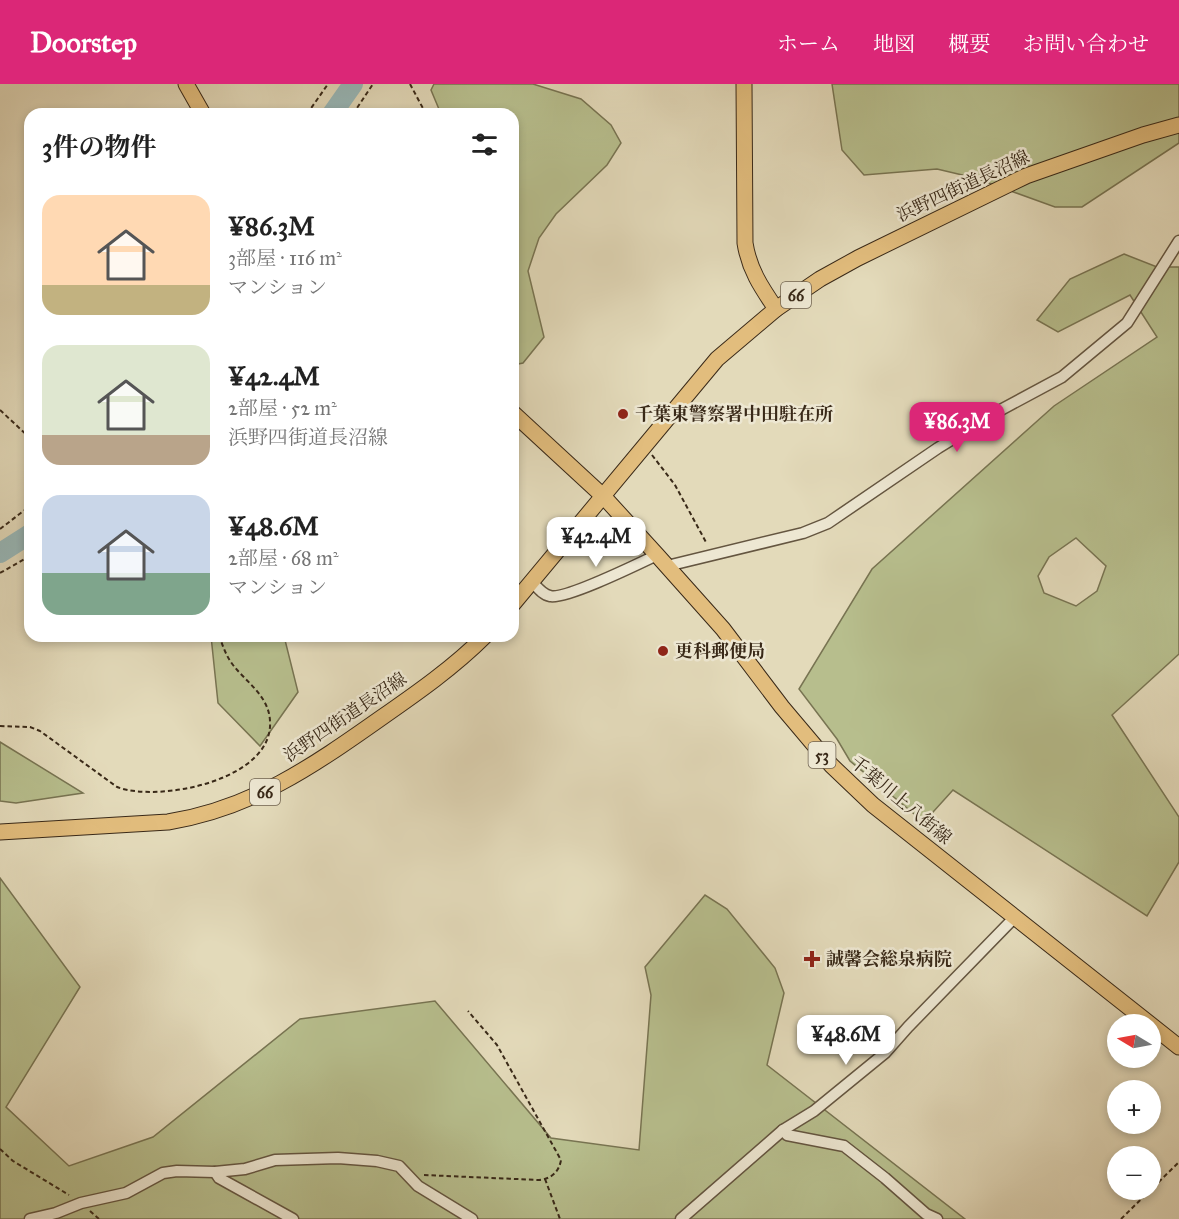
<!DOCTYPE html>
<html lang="ja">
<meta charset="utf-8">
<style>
:root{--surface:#fff;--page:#f2f2f2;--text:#222;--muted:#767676;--accent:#db2777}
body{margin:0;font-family:"IM FELL Great Primer","Noto Serif JP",serif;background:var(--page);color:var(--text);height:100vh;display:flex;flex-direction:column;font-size:22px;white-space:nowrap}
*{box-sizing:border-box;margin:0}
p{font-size:20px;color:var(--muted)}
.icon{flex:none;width:33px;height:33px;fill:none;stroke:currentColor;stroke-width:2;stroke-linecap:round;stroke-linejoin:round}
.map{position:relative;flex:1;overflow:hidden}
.side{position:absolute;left:24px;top:24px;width:495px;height:534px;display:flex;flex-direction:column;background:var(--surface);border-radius:18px;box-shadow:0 3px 9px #0003}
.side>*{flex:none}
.needle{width:39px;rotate:280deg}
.controls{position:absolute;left:1107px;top:930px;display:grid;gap:12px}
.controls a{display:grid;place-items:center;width:54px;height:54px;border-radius:50%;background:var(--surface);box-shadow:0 3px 9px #0003;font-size:30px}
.price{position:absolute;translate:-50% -51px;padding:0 14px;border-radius:12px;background:#fff;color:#222;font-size:20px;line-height:39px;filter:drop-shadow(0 2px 3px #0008)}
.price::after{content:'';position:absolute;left:50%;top:36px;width:18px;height:14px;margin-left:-9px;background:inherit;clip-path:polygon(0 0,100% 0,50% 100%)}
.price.selected{background:var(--accent);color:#fff}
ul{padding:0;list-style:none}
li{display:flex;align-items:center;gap:18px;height:150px;padding:0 18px}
li span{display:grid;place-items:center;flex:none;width:168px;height:120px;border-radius:18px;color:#555}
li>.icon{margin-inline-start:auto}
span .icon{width:72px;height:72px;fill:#fffc;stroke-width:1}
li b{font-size:26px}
h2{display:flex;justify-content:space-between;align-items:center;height:72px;padding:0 18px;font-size:26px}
header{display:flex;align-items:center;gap:36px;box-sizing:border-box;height:84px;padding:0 30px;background:var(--accent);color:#fff}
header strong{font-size:28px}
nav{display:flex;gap:33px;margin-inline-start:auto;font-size:21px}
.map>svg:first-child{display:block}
.green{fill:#b7be8d;stroke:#787452;stroke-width:1.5;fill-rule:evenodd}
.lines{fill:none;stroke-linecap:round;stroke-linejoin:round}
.river{stroke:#98b8b9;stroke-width:20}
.street-casing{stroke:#645540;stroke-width:13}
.primary-casing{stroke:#392918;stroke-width:17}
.path{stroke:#392918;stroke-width:2;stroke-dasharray:4.5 3;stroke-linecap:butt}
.street{stroke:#ede7d2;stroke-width:10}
.primary{stroke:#e2bd7d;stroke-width:15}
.poi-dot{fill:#8f2418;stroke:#ede7d2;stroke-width:2}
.labels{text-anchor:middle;stroke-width:5;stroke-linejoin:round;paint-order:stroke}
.shield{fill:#ede7d2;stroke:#6f6250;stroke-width:1.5}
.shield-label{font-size:16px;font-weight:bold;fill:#392918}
.street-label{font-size:18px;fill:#392918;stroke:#ede7d2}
.poi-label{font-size:18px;font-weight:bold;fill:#392918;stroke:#ede7d2;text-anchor:start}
</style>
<header>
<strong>Doorstep</strong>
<nav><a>ホーム</a><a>地図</a><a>概要</a><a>お問い合わせ</a></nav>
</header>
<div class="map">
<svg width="1179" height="1135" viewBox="0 0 1179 1135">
<rect width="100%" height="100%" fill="#e3daba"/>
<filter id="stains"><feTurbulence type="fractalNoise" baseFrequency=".00333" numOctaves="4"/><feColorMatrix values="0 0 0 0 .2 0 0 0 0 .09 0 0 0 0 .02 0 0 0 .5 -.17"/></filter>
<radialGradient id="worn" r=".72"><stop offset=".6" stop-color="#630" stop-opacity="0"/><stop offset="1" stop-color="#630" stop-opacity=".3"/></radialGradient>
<g class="green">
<path d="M434 0H533L581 15 611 41 621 59 607 81 556 130 539 154 528 187 544 253 523 279 513 281V30H441L431 6Z"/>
<path d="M832 0H1179V59L1082 123H1055L975 94 937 85 864 91 842 66Z"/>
<path d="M1124 170 1157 183H1179V570L1112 631 1179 733V778L1147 832 953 706 924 738 850 677 837 655 799 605 872 485 1054 322 1157 253 1130 211 1058 248 1037 236 1070 195ZM1076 454 1106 482 1097 507 1076 522 1044 509 1038 492 1049 473Z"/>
<path d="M211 552H284L298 608 260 662 218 619Z"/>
<path d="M0 658 83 709 16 719 0 717Z"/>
<path d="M0 794 80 903 6 1023 69 1082 153 1053 300 935 435 917 551 1054 639 1066 651 911 645 883 705 811 727 825 775 884 784 909 767 981 965 1135H0Z"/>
</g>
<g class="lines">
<g class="river">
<path d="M332 30 353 0"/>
<path d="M0 469 30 450"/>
</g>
<g class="street-casing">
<g id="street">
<path d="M667 482 803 449 828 439 938 364 995 329 1062 293 1127 239 1179 157"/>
<path d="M532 498C537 503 543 511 550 512 565 516 640 479 657 471"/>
<path d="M783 1046 787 1051 844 1062 885 1094 926 1130 937 1135"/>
<path d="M215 1088 219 1094 293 1135"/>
<path d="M30 1135 56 1129 81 1119 126 1109 163 1089 177 1087 215 1088 245 1085 275 1076 338 1074 377 1077 399 1082 418 1102 472 1135"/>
<path d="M681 1135 783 1046 814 1027 885 969 908 943 1015 833"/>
</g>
</g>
<g class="primary-casing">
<g id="primary">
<path d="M186 0 203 30"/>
<path d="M744 0 745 159C749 185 761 203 776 225"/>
<path d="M513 329 604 413 657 471 723 545 782 623 831 681 873 721 1179 963"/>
<path d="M513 520 717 275 776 225 820 195 858 174 1026 92 1143 51 1179 41"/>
<path d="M0 748 168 738C251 725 313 682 381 634 417 609 454 583 485 552"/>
</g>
</g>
<g class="path">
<path d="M410 0 426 30"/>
<path d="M307 30 328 0"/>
<path d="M353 30 373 0"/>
<path d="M0 326 30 354"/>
<path d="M652 371 675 401 707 460"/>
<path d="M0 445 30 422"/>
<path d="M0 489 30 472"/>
<path d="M0 642 30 643 40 647 117 703C159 719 274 696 270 637 269 612 246 598 233 581 226 572 223 562 219 552"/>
<path d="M0 1065 13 1077 69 1111"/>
<path d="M424 1091 539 1096C551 1095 559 1088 561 1076L497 961 468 927"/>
<path d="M545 1095 560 1135"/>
<path d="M90 1127 99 1135"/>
<path d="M1121 1135 1179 1078"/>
</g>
<use href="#street" class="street"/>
<use href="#primary" class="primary"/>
</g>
<g class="poi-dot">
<circle cx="623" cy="330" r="6"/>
<circle cx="663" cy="567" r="6"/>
<path d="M809 866h6v6h6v6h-6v6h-6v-6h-6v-6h6z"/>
</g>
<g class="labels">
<g class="shield">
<rect x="781" y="198" width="30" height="26" rx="4.5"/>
<rect x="808.5" y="658" width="27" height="26" rx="4.5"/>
<rect x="250" y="695" width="30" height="26" rx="4.5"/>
</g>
<g class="shield-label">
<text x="796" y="217">66</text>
<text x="822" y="677">53</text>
<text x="265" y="714">66</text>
</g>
<g class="street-label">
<text transform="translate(963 102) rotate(-25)" y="6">浜野四街道長沼線</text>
<text transform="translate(345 633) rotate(-34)" y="6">浜野四街道長沼線</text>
<text transform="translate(901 716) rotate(40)" y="6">千葉川上八街線</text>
</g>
<g class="poi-label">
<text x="635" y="336">千葉東警察署中田駐在所</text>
<text x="675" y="573">更科郵便局</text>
<text x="826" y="881">誠馨会総泉病院</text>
</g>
</g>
<rect width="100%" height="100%" filter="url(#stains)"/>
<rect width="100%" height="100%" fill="url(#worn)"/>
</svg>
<div class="controls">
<a><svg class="needle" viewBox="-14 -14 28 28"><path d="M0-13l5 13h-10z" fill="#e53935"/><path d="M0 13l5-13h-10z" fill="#767676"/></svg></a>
<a>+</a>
<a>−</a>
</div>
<b class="price selected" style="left:957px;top:369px">¥86.3M</b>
<b class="price" style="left:596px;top:484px">¥42.4M</b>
<b class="price" style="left:846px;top:982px">¥48.6M</b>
<section class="side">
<h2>3件の物件<svg class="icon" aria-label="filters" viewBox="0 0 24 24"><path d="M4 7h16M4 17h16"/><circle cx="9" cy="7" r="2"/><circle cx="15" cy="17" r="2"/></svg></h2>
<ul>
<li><span style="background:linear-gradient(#ffd9b3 75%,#c2b280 0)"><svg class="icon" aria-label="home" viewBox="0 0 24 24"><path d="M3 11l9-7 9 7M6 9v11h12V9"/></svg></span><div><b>¥86.3M</b><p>3部屋 · 116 m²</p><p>マンション</p></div></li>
<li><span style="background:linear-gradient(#dfe7d0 75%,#b9a48a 0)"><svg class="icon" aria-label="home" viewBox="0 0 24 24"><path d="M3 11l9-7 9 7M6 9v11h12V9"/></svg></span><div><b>¥42.4M</b><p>2部屋 · 52 m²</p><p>浜野四街道長沼線</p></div></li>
<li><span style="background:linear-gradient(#c9d6e8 65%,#7fa58c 0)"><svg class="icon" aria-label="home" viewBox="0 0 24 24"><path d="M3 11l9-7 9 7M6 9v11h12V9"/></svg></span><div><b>¥48.6M</b><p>2部屋 · 68 m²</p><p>マンション</p></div></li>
</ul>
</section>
</div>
